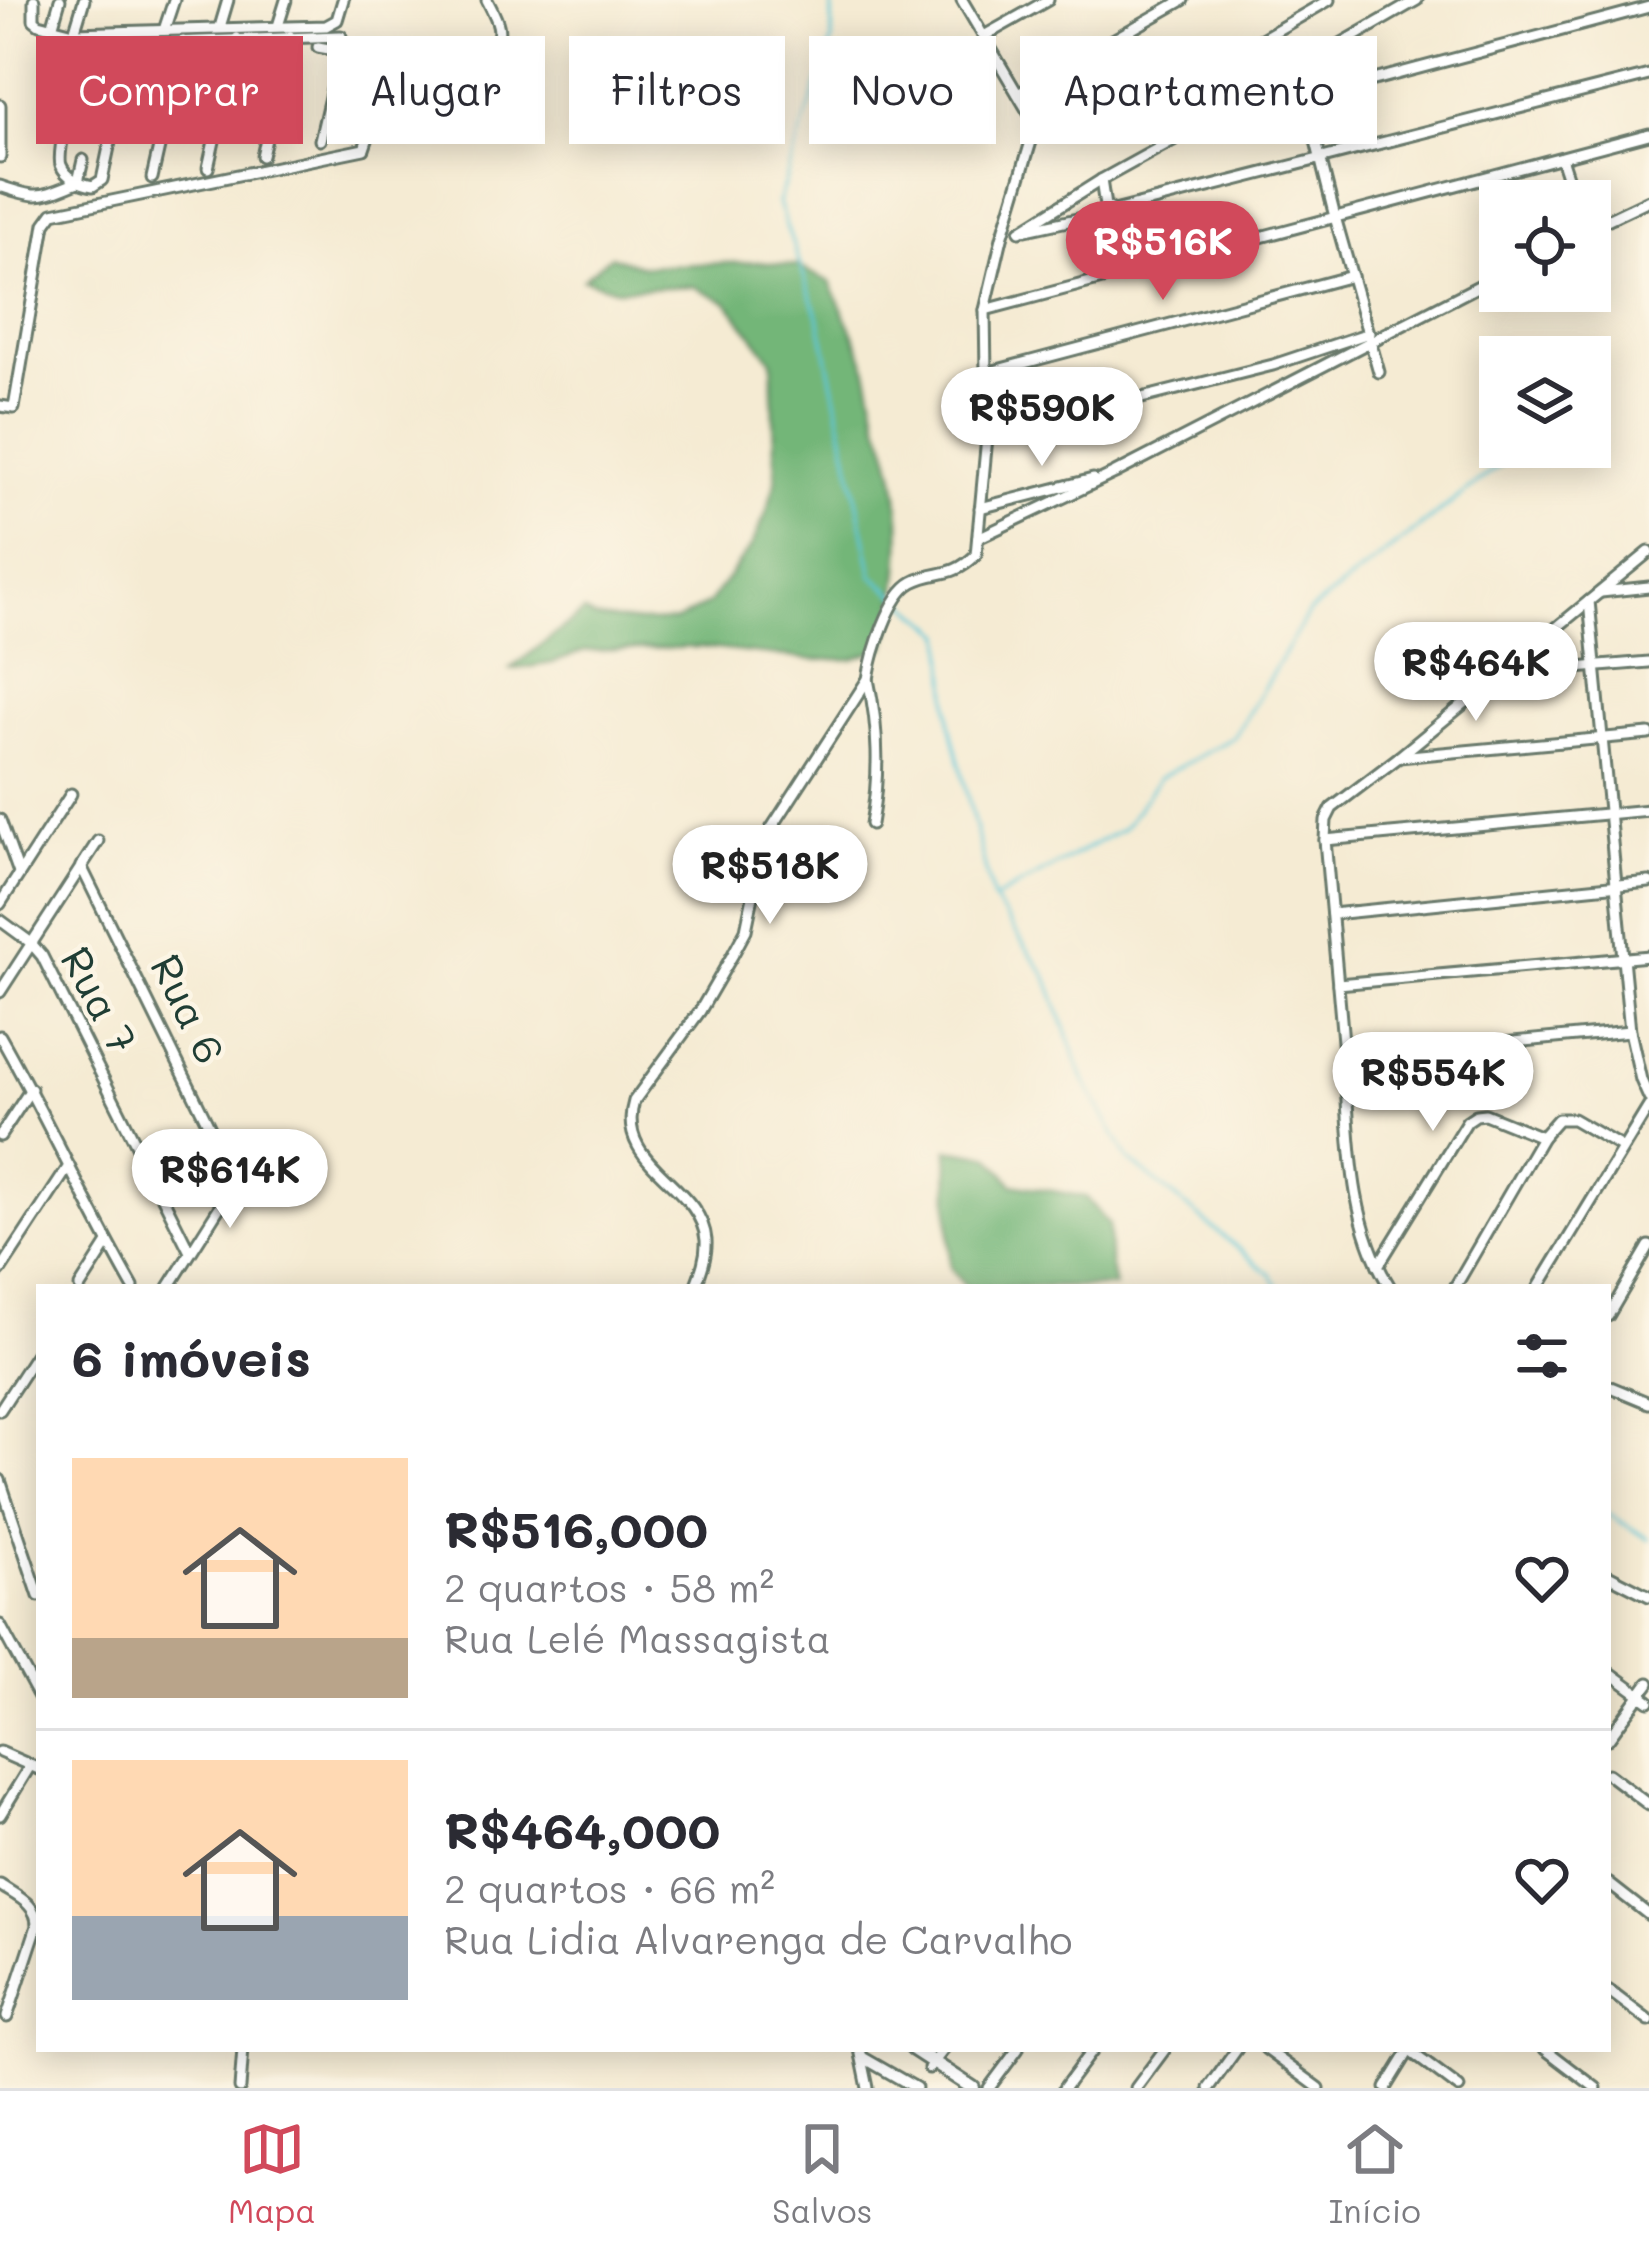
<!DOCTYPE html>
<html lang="pt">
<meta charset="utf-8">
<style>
:root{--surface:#fff;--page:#f7f7f7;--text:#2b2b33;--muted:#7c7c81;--line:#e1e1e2;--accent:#d1495b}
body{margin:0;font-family:Mali,sans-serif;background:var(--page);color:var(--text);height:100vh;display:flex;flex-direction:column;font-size:45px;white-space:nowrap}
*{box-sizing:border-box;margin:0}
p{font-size:39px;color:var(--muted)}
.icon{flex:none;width:66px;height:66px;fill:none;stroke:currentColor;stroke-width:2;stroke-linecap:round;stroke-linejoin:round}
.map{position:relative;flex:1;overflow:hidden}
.details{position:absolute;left:36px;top:1284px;width:1575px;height:768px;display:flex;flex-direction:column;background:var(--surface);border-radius:0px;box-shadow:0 6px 30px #0003}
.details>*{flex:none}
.banner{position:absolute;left:36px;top:36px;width:1578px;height:108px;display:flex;gap:24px}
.fabs{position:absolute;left:1479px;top:180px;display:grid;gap:24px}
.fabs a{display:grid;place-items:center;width:132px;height:132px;border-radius:0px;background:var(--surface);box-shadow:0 6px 30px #0003;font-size:60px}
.price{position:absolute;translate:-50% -102px;padding:0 27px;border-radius:42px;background:#fff;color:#222;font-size:39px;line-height:78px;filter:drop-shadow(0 3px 6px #0008)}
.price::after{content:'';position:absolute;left:50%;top:72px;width:36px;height:27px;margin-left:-18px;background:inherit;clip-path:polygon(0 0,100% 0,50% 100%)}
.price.active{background:var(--accent);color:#fff}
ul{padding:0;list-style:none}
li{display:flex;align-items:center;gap:36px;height:300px;padding:0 36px}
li+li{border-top:3px solid var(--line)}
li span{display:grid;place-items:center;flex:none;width:336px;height:240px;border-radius:0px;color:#555}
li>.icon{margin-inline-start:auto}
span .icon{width:144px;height:144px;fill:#fffc;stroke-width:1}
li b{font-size:51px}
h2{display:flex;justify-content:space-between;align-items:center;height:144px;padding:0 36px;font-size:51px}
.chip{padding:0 42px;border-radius:0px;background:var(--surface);box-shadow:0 6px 30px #0003;font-size:42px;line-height:108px}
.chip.active{background:var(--accent);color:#fff}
.tab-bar{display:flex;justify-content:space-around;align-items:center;height:168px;border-top:3px solid var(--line);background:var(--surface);font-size:33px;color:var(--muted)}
.tab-bar a{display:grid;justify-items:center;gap:6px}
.tab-bar .active{color:var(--accent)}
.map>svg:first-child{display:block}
.forest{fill:#73b678;stroke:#497a56;stroke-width:3}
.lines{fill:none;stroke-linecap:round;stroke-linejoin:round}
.stream{stroke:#5dc7d9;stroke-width:3}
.minor-casing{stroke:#6a7a6c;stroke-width:15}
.major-casing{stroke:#6a7a6c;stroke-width:18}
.minor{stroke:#fff;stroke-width:9}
.major{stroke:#fff;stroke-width:12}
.labels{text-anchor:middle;stroke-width:9;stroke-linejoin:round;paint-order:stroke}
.street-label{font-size:42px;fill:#1f3d34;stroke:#fcf5e5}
</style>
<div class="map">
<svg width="1649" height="2088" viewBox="0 0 1649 2088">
<rect width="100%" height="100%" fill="#fcf5e5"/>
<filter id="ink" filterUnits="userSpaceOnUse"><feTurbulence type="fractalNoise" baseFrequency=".00833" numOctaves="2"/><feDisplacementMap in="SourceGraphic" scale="24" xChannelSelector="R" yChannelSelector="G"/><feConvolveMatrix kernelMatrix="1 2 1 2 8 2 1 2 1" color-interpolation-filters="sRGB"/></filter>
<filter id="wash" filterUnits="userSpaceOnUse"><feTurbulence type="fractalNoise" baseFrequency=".004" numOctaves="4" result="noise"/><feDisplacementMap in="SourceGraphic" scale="48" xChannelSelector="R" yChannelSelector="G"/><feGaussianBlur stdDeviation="2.7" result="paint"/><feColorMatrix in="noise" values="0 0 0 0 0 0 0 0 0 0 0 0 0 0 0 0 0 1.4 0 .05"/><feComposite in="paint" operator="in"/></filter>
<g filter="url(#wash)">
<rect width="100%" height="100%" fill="#f5ebd3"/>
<g class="forest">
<path d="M610 256 643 266 758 262 797 266 830 282C839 305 851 326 860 349 870 372 872 396 878 420 881 432 887 443 890 455 907 517 901 586 886 647L853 659 815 660 699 647 585 651 552 663 509 670 584 612 595 618 638 622 676 621 709 603 751 547 766 514 776 481 772 360 727 302 693 286 617 289 583 279Z"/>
<path d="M948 1149 990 1156 1013 1184 1086 1197 1109 1225 1110 1262 1115 1287H966L950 1267Z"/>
</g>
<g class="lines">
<g class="stream">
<path d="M832 0V40L778 203 820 322 873 576 944 634 950 724 993 900 1047 977 1084 1080 1128 1159 1271 1275 1279 1287"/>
<path d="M995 899 1124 828 1159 778 1234 737 1309 612 1520 450"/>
<path d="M1608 1514 1649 1539"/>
</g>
</g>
</g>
<g filter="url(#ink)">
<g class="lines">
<g class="minor-casing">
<g id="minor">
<path d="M34 0V20L39 24 74 33 326 26 337 20 343 0"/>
<path d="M962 0 1036 125"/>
<path d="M278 26 286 0"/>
<path d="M220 27 228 0"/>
<path d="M52 28 60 0"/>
<path d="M164 30 174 0"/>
<path d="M74 33 84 0"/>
<path d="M984 36 1048 0"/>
<path d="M131 43 102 180 93 186C81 184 66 178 61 165 56 152 76 76 80 58L87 45 341 36 342 45 320 140"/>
<path d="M318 47 340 51"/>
<path d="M151 55 179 60"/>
<path d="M96 56 129 60"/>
<path d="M1298 69 1335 217 1379 372"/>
<path d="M258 73 263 51 266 48 288 49"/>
<path d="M1018 94 1183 0"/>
<path d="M0 105V157"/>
<path d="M1212 118 1417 0"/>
<path d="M1036 125 1043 126 1153 102 1329 0"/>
<path d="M262 156 290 36"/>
<path d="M1561 158 1575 201"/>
<path d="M208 168 237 38"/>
<path d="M152 178 183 41"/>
<path d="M1101 180 1105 206 1114 211"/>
<path d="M0 186C40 200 39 197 78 182L83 160"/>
<path d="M1590 228 1649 200"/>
<path d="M1026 230 1114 211 1649 75"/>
<path d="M1020 231 1101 180 1197 127 1649 7"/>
<path d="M985 310 1649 134"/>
<path d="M986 373 1352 276"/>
<path d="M0 406 14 408 45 224 53 213 364 149 377 111 494 47C505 30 495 16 487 0"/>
<path d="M987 437 1273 365 1369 333"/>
<path d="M980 508 1093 479"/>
<path d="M978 538 1115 473 1500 275"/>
<path d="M1649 552 1589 601 1630 1031 1641 1080 1649 1098"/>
<path d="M1601 592 1649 587"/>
<path d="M1501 674 1649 662"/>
<path d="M868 679C879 729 880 774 871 824"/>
<path d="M1399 757 1649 734"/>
<path d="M0 820 19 873"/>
<path d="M1325 840 1649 810"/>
<path d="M81 866 236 1181"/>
<path d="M0 904 71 794"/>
<path d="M1332 914 1649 882"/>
<path d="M0 920 30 942 42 956 190 1252"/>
<path d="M1338 984 1649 956"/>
<path d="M0 992 98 841"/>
<path d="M0 1036C47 1118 86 1205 133 1287"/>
<path d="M1344 1058 1630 1031"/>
<path d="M0 1136 31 1089"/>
<path d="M1378 1266 1467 1121 1476 1115 1485 1114 1542 1137"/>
<path d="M0 1271 69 1166"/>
<path d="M80 1287 108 1243"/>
<path d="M169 1287 236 1181 259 1153"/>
<path d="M695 1287C701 1272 707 1256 706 1240 701 1183 614 1166 634 1101L700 1011 732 956 746 930 761 858 771 829 868 679C872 654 889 595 913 582 938 569 950 580 976 555L987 437 985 310 1002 238 1036 125"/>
<path d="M1390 1287C1347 1220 1350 1130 1344 1053 1338 982 1332 911 1325 840L1326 820 1332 808 1399 757 1589 601"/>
<path d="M1455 1287 1542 1137 1558 1119H1573L1623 1148"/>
<path d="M1539 1287 1649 1106"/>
<path d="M1608 1316 1649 1246"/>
<path d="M1608 1386 1649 1403"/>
<path d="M0 1410 39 1350"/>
<path d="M0 1480 39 1596"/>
<path d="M1608 1575 1649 1596"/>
<path d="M0 1625 39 1697"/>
<path d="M1608 1671 1649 1701"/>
<path d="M1608 1739 1649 1683"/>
<path d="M0 1752 39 1769"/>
<path d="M1608 1774 1649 1805"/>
<path d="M0 1815 30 1766"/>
<path d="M1608 1883 1649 1915"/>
<path d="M0 1885C16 1896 38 1904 37 1926L7 2017"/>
<path d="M1608 1990 1649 2021"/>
<path d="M860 2049 868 2088"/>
<path d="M1266 2049 1319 2088"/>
<path d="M1407 2049 1459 2088"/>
<path d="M1545 2049 1596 2088"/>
<path d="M862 2057 916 2088"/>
<path d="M929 2068 944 2049"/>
<path d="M240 2088 243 2049"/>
<path d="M989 2088 1018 2049"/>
<path d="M1064 2088 1093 2049"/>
<path d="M1136 2088 1165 2049"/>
<path d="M1209 2088 1237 2049"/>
<path d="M1386 2088 1410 2049"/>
</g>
</g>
<g class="major-casing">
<path id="major" d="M913 2049 973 2088"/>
</g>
<use href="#minor" class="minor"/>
<use href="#major" class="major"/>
</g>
</g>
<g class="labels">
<g class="street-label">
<text transform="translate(99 1000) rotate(62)" y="15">Rua 7</text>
<text transform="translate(188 1009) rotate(64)" y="15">Rua 6</text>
</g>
</g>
</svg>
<div class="fabs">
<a><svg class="icon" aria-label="locate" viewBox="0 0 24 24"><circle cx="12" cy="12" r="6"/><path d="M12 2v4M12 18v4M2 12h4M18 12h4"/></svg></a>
<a><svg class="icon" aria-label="layers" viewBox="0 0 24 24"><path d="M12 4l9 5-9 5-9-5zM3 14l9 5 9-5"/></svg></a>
</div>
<b class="price active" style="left:1163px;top:303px">R$516K</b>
<b class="price" style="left:1042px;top:469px">R$590K</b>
<b class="price" style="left:1476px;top:724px">R$464K</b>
<b class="price" style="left:770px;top:927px">R$518K</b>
<b class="price" style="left:1433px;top:1134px">R$554K</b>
<b class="price" style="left:230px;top:1231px">R$614K</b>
<div class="banner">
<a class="chip active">Comprar</a>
<a class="chip">Alugar</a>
<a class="chip">Filtros</a>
<a class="chip">Novo</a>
<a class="chip">Apartamento</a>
</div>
<section class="details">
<h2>6 imóveis<svg class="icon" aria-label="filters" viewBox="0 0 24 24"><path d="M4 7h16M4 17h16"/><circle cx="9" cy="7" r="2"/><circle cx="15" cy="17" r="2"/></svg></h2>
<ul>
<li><span style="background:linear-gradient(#ffd9b3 75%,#b9a48a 0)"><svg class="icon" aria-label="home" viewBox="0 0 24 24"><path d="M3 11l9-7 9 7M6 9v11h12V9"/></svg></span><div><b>R$516,000</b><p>2 quartos · 58 m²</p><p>Rua Lelé Massagista</p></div><svg class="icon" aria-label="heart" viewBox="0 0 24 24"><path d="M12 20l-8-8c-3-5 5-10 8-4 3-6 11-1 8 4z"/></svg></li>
<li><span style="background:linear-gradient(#ffd9b3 65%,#9aa5b1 0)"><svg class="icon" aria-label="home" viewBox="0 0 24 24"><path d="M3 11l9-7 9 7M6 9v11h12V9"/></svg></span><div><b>R$464,000</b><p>2 quartos · 66 m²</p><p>Rua Lidia Alvarenga de Carvalho</p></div><svg class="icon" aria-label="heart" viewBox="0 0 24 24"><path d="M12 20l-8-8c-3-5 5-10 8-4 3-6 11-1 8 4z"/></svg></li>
</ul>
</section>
</div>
<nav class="tab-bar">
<a class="active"><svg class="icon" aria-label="map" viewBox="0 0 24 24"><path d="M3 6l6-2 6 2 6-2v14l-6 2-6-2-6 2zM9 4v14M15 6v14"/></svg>Mapa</a>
<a><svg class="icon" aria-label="saved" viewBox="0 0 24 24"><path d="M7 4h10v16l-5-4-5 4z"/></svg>Salvos</a>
<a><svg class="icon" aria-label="home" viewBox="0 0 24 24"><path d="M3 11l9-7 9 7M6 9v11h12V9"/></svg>Início</a>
</nav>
